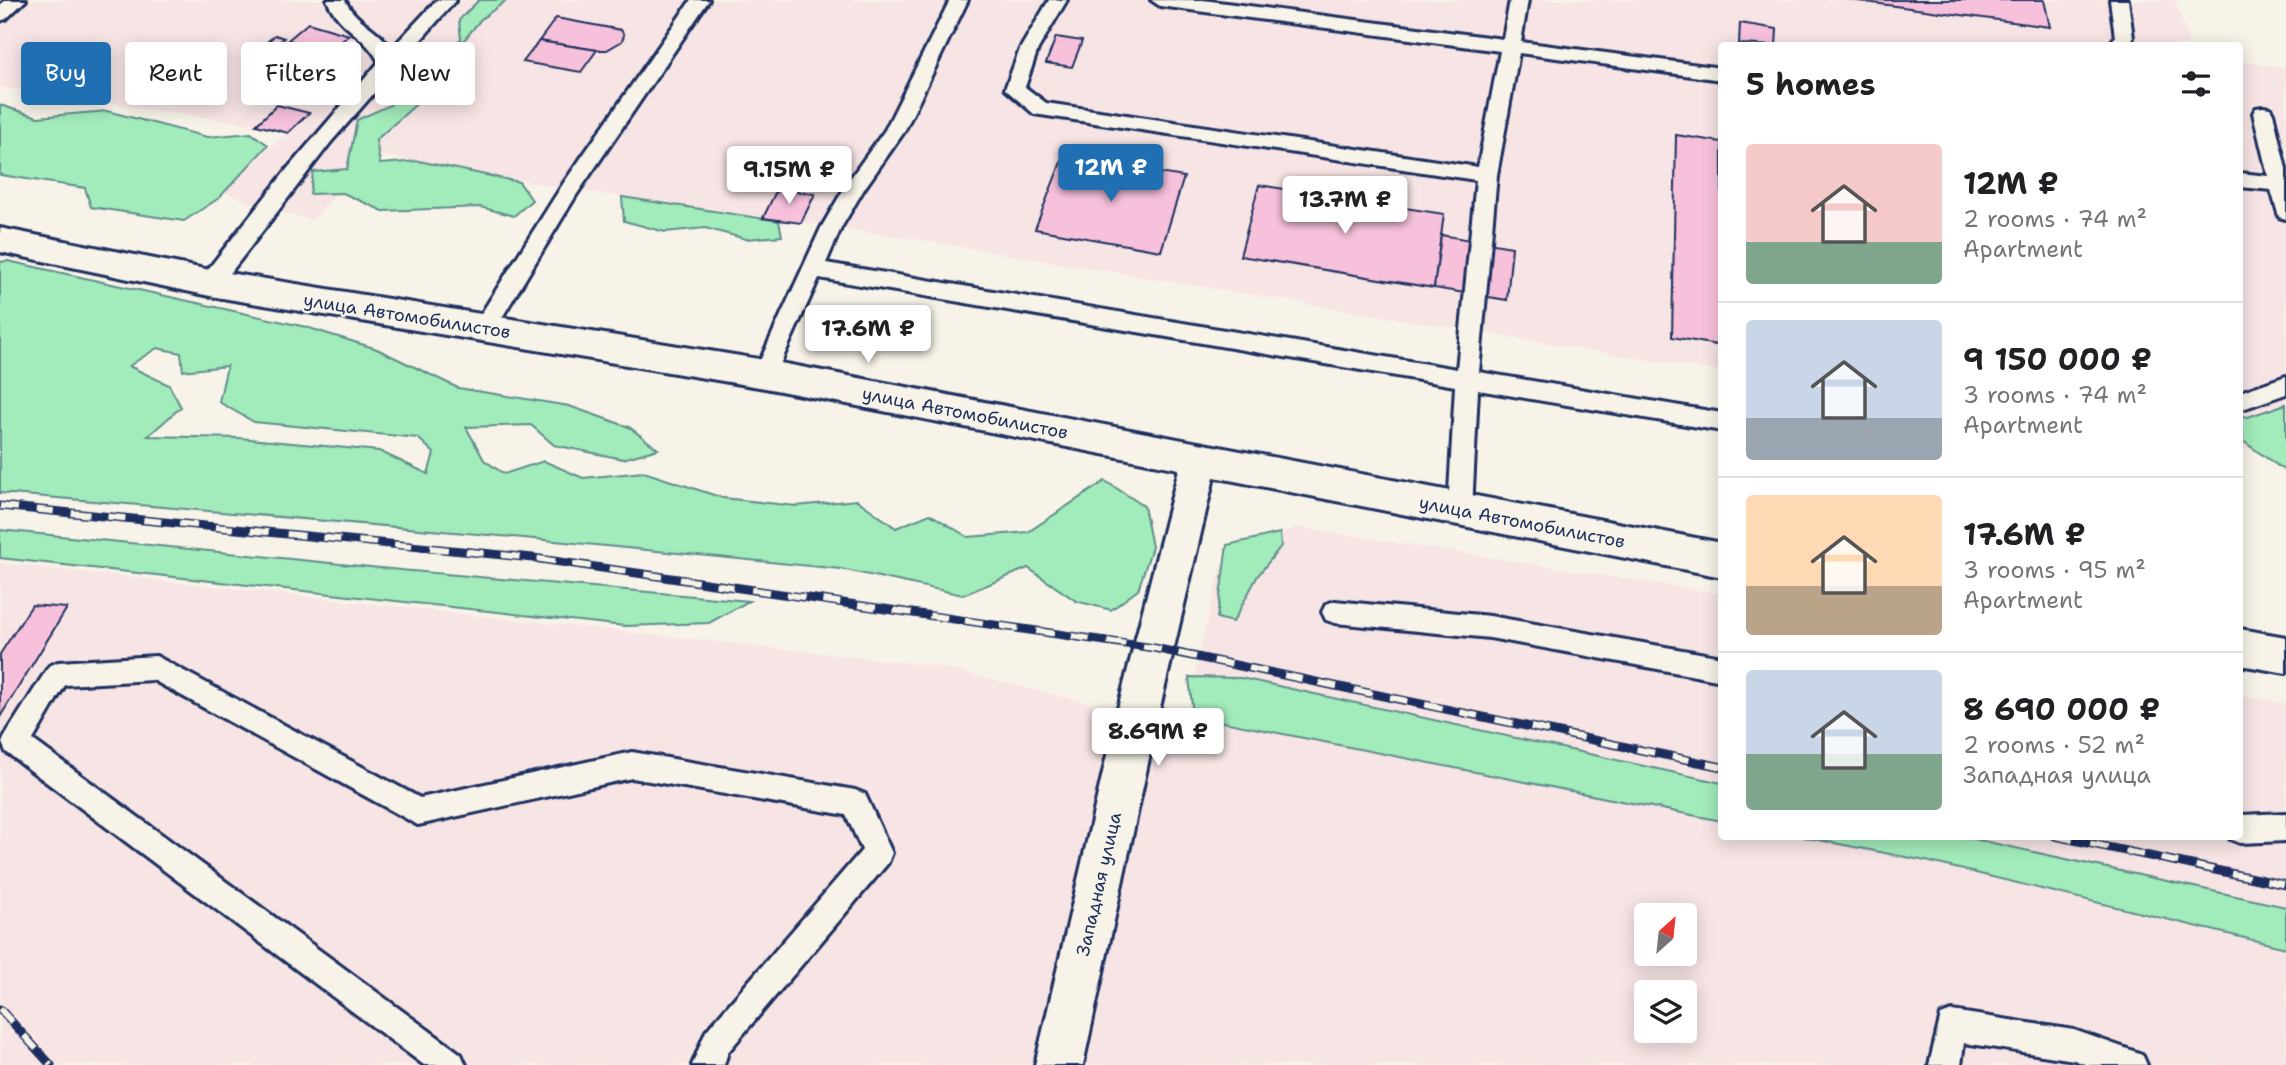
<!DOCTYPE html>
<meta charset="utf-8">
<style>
:root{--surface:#fff;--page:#f6f6f6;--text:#202124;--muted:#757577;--line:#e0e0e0;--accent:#1f6fb2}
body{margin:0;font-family:"Shantell Sans",sans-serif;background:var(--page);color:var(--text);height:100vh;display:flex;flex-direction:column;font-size:26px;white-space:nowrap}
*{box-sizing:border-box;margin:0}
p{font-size:23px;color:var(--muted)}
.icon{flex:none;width:38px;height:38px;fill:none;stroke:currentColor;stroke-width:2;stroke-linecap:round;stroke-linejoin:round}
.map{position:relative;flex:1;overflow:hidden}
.side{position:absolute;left:1718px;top:42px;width:525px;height:798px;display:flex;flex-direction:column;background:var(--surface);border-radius:7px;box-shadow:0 4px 18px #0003}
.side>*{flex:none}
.banner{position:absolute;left:21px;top:42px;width:665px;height:63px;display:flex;gap:14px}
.needle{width:46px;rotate:27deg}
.fabs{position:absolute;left:1634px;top:903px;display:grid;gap:14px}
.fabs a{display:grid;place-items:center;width:63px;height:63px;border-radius:7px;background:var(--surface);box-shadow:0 4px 18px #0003;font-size:35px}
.price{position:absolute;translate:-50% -60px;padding:0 16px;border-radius:7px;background:#fff;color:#222;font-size:23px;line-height:46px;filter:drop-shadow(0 2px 4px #0008)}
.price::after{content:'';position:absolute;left:50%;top:42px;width:21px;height:16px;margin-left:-10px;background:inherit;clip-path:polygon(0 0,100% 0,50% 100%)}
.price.current{background:var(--accent);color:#fff}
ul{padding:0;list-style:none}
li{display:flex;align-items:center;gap:21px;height:175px;padding:0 28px}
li+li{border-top:2px solid var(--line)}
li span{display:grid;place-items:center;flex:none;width:196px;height:140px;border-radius:7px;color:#555}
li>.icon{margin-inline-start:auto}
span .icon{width:84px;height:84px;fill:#fffc;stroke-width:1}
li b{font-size:30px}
h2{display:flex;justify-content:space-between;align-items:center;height:84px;padding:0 28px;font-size:30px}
.chip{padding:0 24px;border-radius:7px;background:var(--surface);box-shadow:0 4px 18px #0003;font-size:24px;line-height:63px}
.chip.current{background:var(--accent);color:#fff}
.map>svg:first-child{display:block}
.built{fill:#f7e4e4;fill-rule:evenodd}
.green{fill:#a2ebba;stroke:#5e8d8c;stroke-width:2;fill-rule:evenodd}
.building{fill:#f7c1db;stroke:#1b2f5e;stroke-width:2}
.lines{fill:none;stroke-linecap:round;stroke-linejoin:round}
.service-casing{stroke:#1b2f5e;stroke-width:6}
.minor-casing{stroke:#1b2f5e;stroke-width:6}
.service{fill:#f7f3e8;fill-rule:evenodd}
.minor{fill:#f7f3e8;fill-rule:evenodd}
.rail-casing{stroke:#1b2f5e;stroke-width:9}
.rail{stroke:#f7f3e8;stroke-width:6;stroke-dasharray:18;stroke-linecap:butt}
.labels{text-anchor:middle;stroke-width:5;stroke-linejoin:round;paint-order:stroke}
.street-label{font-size:18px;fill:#1b2f5e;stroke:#f7f3e8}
</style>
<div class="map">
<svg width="2286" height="1065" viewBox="0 0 2286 1065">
<rect width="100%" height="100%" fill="#f7f3e8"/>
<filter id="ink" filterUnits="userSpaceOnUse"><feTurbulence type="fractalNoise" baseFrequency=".0143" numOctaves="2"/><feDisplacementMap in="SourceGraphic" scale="14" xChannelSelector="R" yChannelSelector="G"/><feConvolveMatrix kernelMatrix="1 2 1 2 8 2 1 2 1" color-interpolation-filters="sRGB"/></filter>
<g filter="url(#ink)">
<g class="built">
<path d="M0 0H2175L2189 45 1722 46V372L908 238 570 189 375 154 312 220 265 208 221 191 287 133 256 125 0 87Z"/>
<path d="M2240 61 2286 68V454L2240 448Z"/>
<path d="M1296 527 1722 594V836H2240V695L2286 704V1065H0V563L936 666 1110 708 1188 720 1201 645 1222 563ZM1647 915H1685V954H1647ZM1647 992H1685V1031H1647Z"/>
</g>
<g class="green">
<path d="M479 0H507L481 19 432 80V90L376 140 380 164 419 161 519 182 532 200 514 216 480 207 383 211 343 193 310 194 313 172 347 169 357 120 390 105 412 85 422 63 461 39 459 20Z"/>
<path d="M0 105 38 117 107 111 207 137 251 133 268 145 219 198 184 221 91 207 85 188 0 175Z"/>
<path d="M622 197 779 221 782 236 746 239 705 228 665 232 624 221Z"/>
<path d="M8 261 306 327 377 349 458 388 569 406 629 427 658 449 623 459 554 445 531 425 466 427 484 460 504 474 544 461 583 478 644 472 723 498 796 506 857 500 896 528 930 514 968 537 1028 532 1105 481 1144 506 1152 547 1138 590 1111 610 1076 601 1028 568 963 595 841 569 524 538 0 493V262ZM157 348 181 353 183 371 227 366 219 402 254 422 418 438 434 453 428 474 379 451 239 438 148 436 181 407 169 385 129 366Z"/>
<path d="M2286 404V471H2285L2240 439V415L2248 417Z"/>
<path d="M0 530 390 569 749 601 709 623 625 626 0 558Z"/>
<path d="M1280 533 1281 546 1257 577 1233 622 1217 618 1227 545Z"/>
<path d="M1189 677 1241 678 1722 783V821L1193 716Z"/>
<path d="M1803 837H1965L2286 907V948L1926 861Z"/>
</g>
<g class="building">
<path d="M1851 0H2044L2050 27Z"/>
<path d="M556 18 621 30 624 35 622 41 607 50H597L539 41Z"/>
<path d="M308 23 349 35 329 52 288 40Z"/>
<path d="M1740 23 1777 29 1776 46 1739 44Z"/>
<path d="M275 35 284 38 266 55 256 52Z"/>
<path d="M1056 37 1082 41 1072 67 1046 63Z"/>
<path d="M539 41 597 50 581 72 523 62Z"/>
<path d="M277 105 309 113 288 133 256 125Z"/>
<path d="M1676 135 1722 142V346L1672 337Z"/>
<path d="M1063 157 1184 177 1161 251 1035 229Z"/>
<path d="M1259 185 1444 214 1434 288 1240 256Z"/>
<path d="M777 189 815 194 801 223 763 218Z"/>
<path d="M1441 235 1512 247 1507 300 1434 288Z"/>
<path d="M32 605 67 608 0 717V654Z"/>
</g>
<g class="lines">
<g class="service-casing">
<g id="service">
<path d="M6 0H26L6 19 0 21V5Z"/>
<path d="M327 0H345C355 22 379 28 391 49L437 0H456L331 142 218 289 210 291 202 289 199 283 202 277 288 168 379 62C363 32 341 32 327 0Z"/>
<path d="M691 0H709L577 194 492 334 484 336 476 334 473 328 476 322 563 184Z"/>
<path d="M950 0H968L904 132 864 189 841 228 826 263 1457 369 1476 180 1034 114 1005 89 1020 49 1049 0H1067L1038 49 1025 87 1046 103 1478 167 1500 51 1160 6 1151 0H1203L1503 39 1510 0H1528L1521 42 1722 68V80L1519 53 1497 175 1479 372 1722 413V431L1478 390 1472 510 1469 517 1460 520 1451 517 1448 510 1455 386 819 278 773 380 765 383 757 380 754 374 821 228 849 180 885 130Z"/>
<path d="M2110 0H2128L2133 38 2128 46H2108L2115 37Z"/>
<path d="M2263 107 2270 108 2273 113 2286 169V219L2279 217 2271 190 2240 187V173L2268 176 2253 113 2256 108Z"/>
<path d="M2286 376V394L2240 410V392Z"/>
<path d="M1335 601 1490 616 1722 657V681L1490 638 1335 623 1326 620 1322 612 1326 604Z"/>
<path d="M156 656 420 798 632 752 855 790 865 794 892 853 888 863 728 1052 724 1065H692L706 1031 862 850 846 815 632 778 418 825 153 680 65 685 33 740 461 1054 466 1065H424L6 752 2 743 6 734 49 666 58 662Z"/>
<path d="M2286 813V841L2240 843 2230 839 2229 836H2240V815Z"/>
<path d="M1952 1011 2074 1030 2142 1054 2147 1065H2087L2074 1060 1964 1043 1961 1065H1929L1941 1015Z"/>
</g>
</g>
<g class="minor-casing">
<g id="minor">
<path d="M0 228 210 270 765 360 1722 543V577L1214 477 1159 712 1083 1065H1035L1117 712 1179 469 765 388 210 296 0 252Z"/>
<path d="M2240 629 2286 637V673L2240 665Z"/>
</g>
</g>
<use href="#service" class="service"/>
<use href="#minor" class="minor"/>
<g class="rail-casing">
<g id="rail">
<path d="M0 506 533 558 1154 648 1722 767"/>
<path d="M2055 836 2286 885"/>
<path d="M0 1009 51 1065"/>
</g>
</g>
<use href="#rail" class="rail"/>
</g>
</g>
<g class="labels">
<g class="street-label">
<text transform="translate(407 316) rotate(9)" y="6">улица Автомобилистов</text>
<text transform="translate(965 413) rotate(11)" y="6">улица Автомобилистов</text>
<text transform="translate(1522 522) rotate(11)" y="6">улица Автомобилистов</text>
<text transform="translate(1099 884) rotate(-77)" y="6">Западная улица</text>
</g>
</g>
</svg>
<div class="fabs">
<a><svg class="needle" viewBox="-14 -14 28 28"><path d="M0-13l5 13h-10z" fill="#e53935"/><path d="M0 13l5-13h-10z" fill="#757577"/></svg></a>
<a><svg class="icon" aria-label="layers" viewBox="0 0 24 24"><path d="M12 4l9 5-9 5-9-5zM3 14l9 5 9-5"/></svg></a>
</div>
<b class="price current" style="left:1111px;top:204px">12M ₽</b>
<b class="price" style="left:789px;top:206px">9.15M ₽</b>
<b class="price" style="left:1345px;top:236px">13.7M ₽</b>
<b class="price" style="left:868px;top:365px">17.6M ₽</b>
<b class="price" style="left:1158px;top:768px">8.69M ₽</b>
<div class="banner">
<a class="chip current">Buy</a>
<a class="chip">Rent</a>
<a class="chip">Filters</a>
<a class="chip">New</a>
</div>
<section class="side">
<h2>5 homes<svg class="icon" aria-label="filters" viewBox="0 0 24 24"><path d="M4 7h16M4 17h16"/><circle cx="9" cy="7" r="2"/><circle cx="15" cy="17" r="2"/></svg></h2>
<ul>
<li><span style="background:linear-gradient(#f6c9c9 70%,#7fa58c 0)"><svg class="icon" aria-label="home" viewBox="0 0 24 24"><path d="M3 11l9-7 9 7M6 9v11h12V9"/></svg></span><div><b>12M ₽</b><p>2 rooms · 74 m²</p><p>Apartment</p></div></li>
<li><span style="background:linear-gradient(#c9d6e8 70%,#9aa5b1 0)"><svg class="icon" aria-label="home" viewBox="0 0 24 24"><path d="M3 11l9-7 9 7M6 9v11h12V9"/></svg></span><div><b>9 150 000 ₽</b><p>3 rooms · 74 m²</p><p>Apartment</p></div></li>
<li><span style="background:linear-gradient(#ffd9b3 65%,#b9a48a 0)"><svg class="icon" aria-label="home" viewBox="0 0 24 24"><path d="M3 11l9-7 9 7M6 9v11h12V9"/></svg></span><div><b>17.6M ₽</b><p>3 rooms · 95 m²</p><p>Apartment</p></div></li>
<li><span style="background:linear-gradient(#c9d6e8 60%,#7fa58c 0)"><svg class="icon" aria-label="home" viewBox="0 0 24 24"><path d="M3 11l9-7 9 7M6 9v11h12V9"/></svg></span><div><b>8 690 000 ₽</b><p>2 rooms · 52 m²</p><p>Западная улица</p></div></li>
</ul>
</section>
</div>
